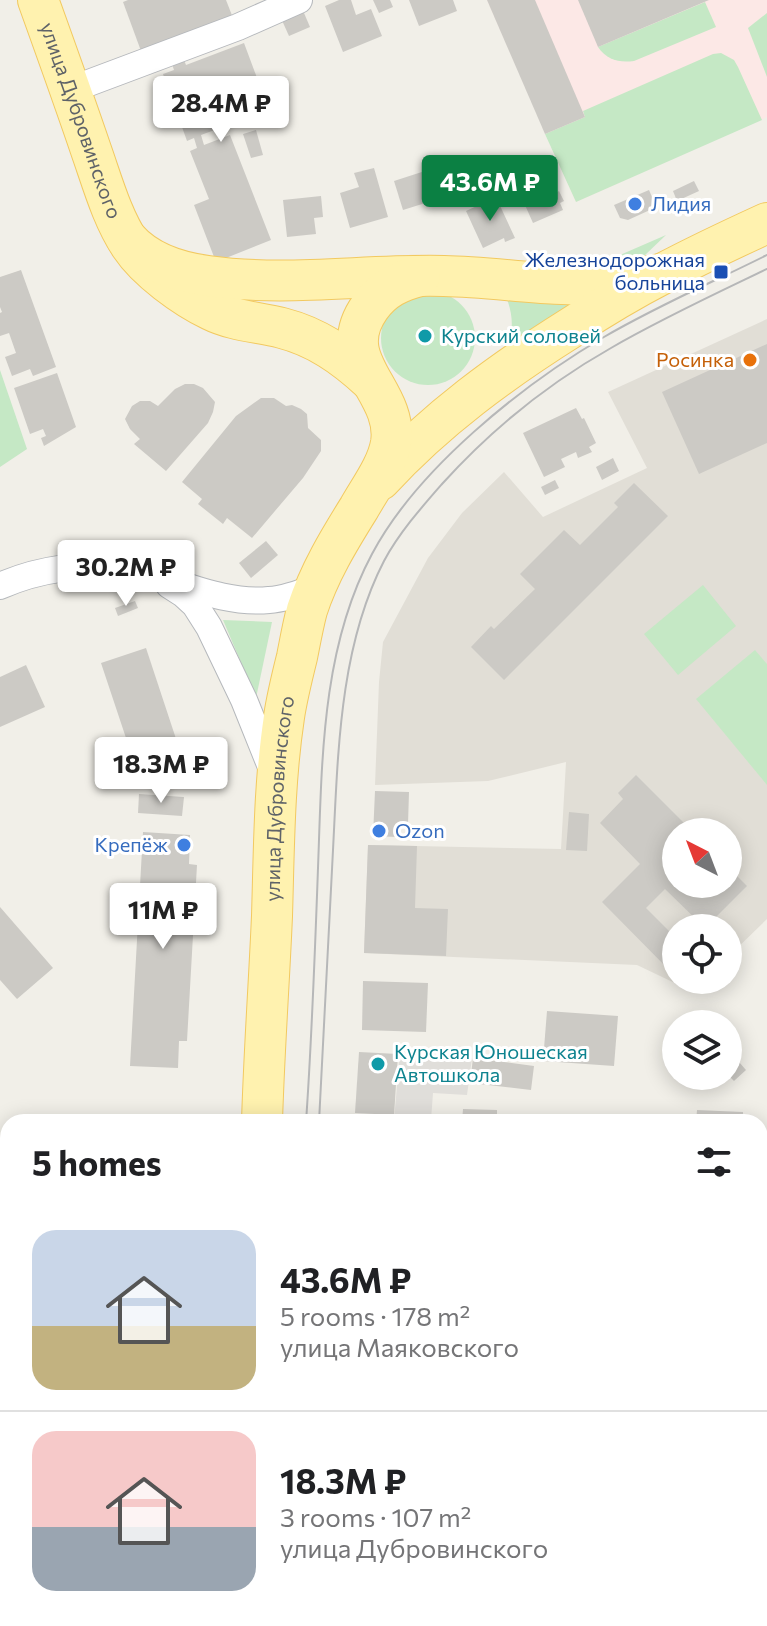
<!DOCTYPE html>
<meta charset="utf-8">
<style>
:root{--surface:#fff;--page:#f2f2f2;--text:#202124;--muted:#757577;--line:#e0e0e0;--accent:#0b8043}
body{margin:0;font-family:Commissioner,sans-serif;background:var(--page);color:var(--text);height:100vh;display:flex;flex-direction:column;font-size:30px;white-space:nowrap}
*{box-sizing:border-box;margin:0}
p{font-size:26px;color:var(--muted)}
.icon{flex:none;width:44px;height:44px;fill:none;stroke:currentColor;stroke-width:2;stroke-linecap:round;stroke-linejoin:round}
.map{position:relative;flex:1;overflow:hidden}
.sheet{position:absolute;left:0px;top:1114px;width:768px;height:512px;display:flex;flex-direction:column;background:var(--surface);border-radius:24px 24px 0 0;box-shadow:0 4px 20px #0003}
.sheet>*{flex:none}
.needle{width:52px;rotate:318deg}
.fabs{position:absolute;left:662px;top:818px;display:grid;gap:16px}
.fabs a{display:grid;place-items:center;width:80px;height:80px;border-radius:50%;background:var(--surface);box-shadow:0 4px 20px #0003;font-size:40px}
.price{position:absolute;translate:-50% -68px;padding:0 18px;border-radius:8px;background:#fff;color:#222;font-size:26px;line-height:52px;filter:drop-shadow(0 2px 4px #0008)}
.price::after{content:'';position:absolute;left:50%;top:48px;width:24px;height:18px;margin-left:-12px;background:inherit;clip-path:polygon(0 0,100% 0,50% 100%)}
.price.current{background:var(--accent);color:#fff}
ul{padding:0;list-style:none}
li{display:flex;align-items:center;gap:24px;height:200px;padding:0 32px}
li+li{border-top:2px solid var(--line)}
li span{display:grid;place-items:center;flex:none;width:224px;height:160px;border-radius:24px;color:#555}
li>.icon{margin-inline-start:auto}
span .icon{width:96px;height:96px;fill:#fffc;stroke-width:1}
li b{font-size:34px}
h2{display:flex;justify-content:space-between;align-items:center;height:96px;padding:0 32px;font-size:34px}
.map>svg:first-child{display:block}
.commercial{fill:#fef7e0}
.industrial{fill:#e0deda}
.education{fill:#e1ded6;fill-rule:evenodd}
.medical{fill:#fce8e6}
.green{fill:#c5e8c5}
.building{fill:#cccac5}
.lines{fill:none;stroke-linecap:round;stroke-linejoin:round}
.street-casing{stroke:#b5b8bc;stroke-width:28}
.primary-casing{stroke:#f2c960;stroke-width:42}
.street{stroke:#fff;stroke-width:26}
.primary{stroke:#fff2af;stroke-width:40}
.tram{stroke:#b6b7b8;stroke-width:2}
.shop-dot{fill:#3f7fe0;stroke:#fff;stroke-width:3}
.transit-dot{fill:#1a4fb4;stroke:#fff;stroke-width:3}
.culture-dot{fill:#0f9aa8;stroke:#fff;stroke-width:3}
.food-dot{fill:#e8710a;stroke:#fff;stroke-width:3}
.labels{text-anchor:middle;stroke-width:6;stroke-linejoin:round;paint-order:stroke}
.street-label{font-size:20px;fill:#5f6368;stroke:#fff}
.shop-label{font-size:20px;fill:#366cbe;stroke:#fff;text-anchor:start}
.transit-label{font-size:20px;fill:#164399;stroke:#fff;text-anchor:end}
.culture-label{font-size:20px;fill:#0d838f;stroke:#fff;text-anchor:start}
.food-label{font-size:20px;fill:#c56008;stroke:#fff;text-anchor:end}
</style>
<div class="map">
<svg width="767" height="1626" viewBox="0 0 767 1626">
<rect width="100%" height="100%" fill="#f1efe8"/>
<path class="commercial" d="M252 1618H551L545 1626H252Z"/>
<path class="industrial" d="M400 1052 472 1058 467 1095 433 1093 431 1120H394Z"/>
<path class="education" d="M767 319V919L728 957V928H676V980H705L697 988 681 986 637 965 364 953 368 845 561 849 566 762 488 781 375 785 379 682 383 642 428 558 462 513 504 472 543 517 647 468 608 392ZM676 832H728V884H676Z"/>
<path class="medical" d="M487 0H767V117L576 202Z"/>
<g class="green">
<path d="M705 2 716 27 634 61C619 63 607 60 598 47Z"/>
<path d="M767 13V77L748 28Z"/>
<path d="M721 53 734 60 738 67 762 120 576 202 545 134 585 117 583 111 713 54Z"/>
<path d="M666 235 644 256 615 269 597 265Z"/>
<circle cx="428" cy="338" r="47"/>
<path d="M507 299 577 303 509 345C513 327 513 316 507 299Z"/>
<path d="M0 370 27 449 0 467Z"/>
<path d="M703 585 736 626 678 675 644 634Z"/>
<path d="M223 620 272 622 256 698Z"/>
<path d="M755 650 767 664V785L696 699Z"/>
</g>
<g class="building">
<path d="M128 0H226L233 18 141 51 123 2Z"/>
<path d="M339 0H351L356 15 371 9 382 36 343 52 325 6Z"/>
<path d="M373 0H390L393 7 379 13Z"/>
<path d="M409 0H453L457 11 419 26Z"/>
<path d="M487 0H535L585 117 545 134Z"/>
<path d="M578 0H709L598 47Z"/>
<path d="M301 6 310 27 289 36 280 16Z"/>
<path d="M244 43 269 110 201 135 204 145 230 135 271 240 216 262 194 205 209 199 190 151 197 148 194 138 187 141 163 74 174 70 172 64 184 60 186 65Z"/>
<path d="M256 130 263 155 251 158 243 134Z"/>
<path d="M374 168 388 217 350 228 340 193 359 187 354 173Z"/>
<path d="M428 170 438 199 403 210 394 181Z"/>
<path d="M551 172 554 181 551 182 556 193 559 191 564 201 560 203 563 210 533 223 517 187Z"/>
<path d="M694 181 699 191 677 201 673 191Z"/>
<path d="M649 190 655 204 650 210 628 220 620 218 614 205Z"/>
<path d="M321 196 323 217 314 218 316 234 287 237 283 200Z"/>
<path d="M496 197 515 238 505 242 504 238 483 248 466 211Z"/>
<path d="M21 270 56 367 33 376 30 369 12 376 5 357 16 353 9 333 0 336V313L2 312 0 307V277Z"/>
<path d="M767 344V443L699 474 662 392Z"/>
<path d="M57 373 76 427 44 446 41 438 46 436 43 429 30 434 14 388Z"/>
<path d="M185 384H194L203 388 215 402 213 412 208 423 166 471 134 444 140 439 130 429 125 419 132 406 140 401H150L158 406 175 389Z"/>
<path d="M261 398H274L286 406 292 405 301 409 307 414 308 428 321 440V451L303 478 252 538 227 518 223 524 198 504 202 499 182 482 236 416Z"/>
<path d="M576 408 582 419 584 418 596 443 589 447 592 452 578 458 576 452 561 459 565 467 544 477 523 433Z"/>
<path d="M613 458 619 471 602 480 596 467Z"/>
<path d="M555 480 559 488 545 495 541 487Z"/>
<path d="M634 483 668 516 504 680 471 647 491 626 494 629 535 589 520 574 564 530 580 545 618 507 614 503Z"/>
<path d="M266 541 278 555 251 578 239 563Z"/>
<path d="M135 601 138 608 118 616 115 608Z"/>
<path d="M146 648 183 760 138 774 101 663Z"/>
<path d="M26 665 45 707 0 727V677Z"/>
<path d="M636 775 693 832H676V884H728V867L747 886 705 928 665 889 646 908 676 938V977L602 902 640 864 600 823 623 799 618 793Z"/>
<path d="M375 791 409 792 408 824 398 823 397 837 373 836Z"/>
<path d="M139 794 184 797 182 816 138 813Z"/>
<path d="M569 812 589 814 587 851 566 850Z"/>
<path d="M143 832 190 835 189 864 197 865 187 1041H179L178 1068 130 1066Z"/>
<path d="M368 845 417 846 415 908 448 909 446 956 364 953Z"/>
<path d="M0 907 53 968 17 999 0 980Z"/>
<path d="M363 981 428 983 426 1032 362 1030Z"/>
<path d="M547 1011 618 1016 614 1066 543 1061Z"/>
<path d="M359 1052 398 1054 394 1115 355 1113Z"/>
<path d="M732 1054 746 1070 734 1081 728 1075V1058Z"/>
<path d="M473 1058 534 1066 531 1090 470 1083Z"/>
<path d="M463 1109 497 1110V1122H462Z"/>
<path d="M697 1110 743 1112V1122H696Z"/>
<path d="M0 1168 8 1177V1244L5 1246 0 1240Z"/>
<path d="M0 1432 8 1441V1482L0 1489Z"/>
<path d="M101 1618H149L148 1626H101Z"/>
<path d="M448 1618H472L466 1626H442Z"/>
<path d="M511 1618H520L530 1626H505Z"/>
</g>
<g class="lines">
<g class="street-casing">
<g id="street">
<path d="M70 90 238 27 299 0"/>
<path d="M169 585 183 594 195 605 209 627 244 700 273 772"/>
<path d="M0 586C38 569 85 562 126 569 173 578 220 605 269 600 285 599 301 593 316 587"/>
</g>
</g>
<g class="primary-casing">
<g id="primary">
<path id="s1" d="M38 0C56 50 74 100 91 150 102 181 112 218 131 246 147 270 184 297 211 310 233 321 258 322 282 328 317 337 344 356 370 380"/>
<path d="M127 239C147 262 178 272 208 276 286 287 366 274 444 276 497 277 549 287 602 284 621 283 642 277 661 274"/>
<path d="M380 480C436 419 502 371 572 327 601 308 631 290 662 274 696 256 732 239 767 223"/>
<path id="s2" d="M262 1122C264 1053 269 985 272 916 274 850 274 783 284 717 287 697 292 677 297 657 300 642 303 625 307 610 319 573 339 540 359 508 371 487 387 466 391 443 399 390 331 362 370 307 383 289 399 281 420 276"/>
<path d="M241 1626V1618"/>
</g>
</g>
<use href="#street" class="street"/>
<use href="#primary" class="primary"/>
<g class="tram">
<path d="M306 1122C312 1037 315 952 318 868 322 763 321 649 372 554 417 469 522 385 604 337 657 306 713 282 767 255"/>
<path d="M319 1122C324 1032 328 941 333 850 338 755 339 648 384 561 399 533 421 508 442 484 490 431 549 383 611 348 661 319 715 294 767 269"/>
<path d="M275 1626 276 1618"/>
<path d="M289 1626 290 1618"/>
</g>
</g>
<g class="shop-dot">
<circle cx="635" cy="204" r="8"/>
<circle cx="379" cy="831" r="8"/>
<circle cx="184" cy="845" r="8"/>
</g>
<rect class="transit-dot" x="713" y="264" width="16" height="16" rx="4"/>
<g class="culture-dot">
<circle cx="425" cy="336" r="8"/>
<circle cx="378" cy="1064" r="8"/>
</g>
<circle class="food-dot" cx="750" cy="360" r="8"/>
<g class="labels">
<g class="street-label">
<text dy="7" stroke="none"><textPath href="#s1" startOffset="128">улица Дубровинского</textPath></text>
<text dy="7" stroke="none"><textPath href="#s2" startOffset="324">улица Дубровинского</textPath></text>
</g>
<g class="shop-label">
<text x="651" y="211">Лидия</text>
<text x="395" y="838">Ozon</text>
<text x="168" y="852" text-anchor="end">Крепёж</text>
</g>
<g class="transit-label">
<text x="705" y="267">Железнодорожная<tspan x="705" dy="23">больница</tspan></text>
</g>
<g class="culture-label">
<text x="441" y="343">Курский соловей</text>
<text x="394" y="1059">Курская Юношеская<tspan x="394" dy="23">Автошкола</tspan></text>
</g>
<g class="food-label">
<text x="734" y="367">Росинка</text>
</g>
</g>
</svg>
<div class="fabs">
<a><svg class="needle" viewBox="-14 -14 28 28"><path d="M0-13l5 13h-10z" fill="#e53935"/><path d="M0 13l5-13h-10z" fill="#757577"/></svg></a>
<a><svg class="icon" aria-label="locate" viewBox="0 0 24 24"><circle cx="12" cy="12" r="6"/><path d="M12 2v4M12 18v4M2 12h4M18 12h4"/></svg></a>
<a><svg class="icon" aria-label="layers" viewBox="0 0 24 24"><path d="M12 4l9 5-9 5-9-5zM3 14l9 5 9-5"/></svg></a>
</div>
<b class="price" style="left:221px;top:144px">28.4M ₽</b>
<b class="price current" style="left:490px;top:223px">43.6M ₽</b>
<b class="price" style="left:126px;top:608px">30.2M ₽</b>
<b class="price" style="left:161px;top:805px">18.3M ₽</b>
<b class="price" style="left:163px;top:951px">11M ₽</b>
<section class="sheet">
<h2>5 homes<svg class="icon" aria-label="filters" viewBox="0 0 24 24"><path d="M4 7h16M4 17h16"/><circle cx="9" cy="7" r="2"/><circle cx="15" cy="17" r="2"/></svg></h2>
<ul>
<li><span style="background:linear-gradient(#c9d6e8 60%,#c2b280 0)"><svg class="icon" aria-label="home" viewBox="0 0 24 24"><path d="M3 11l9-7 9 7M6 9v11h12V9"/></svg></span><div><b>43.6M ₽</b><p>5 rooms · 178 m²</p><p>улица Маяковского</p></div></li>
<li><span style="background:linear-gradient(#f6c9c9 60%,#9aa5b1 0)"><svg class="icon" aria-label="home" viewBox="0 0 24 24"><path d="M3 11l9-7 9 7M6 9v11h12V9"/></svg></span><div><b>18.3M ₽</b><p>3 rooms · 107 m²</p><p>улица Дубровинского</p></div></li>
</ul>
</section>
</div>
